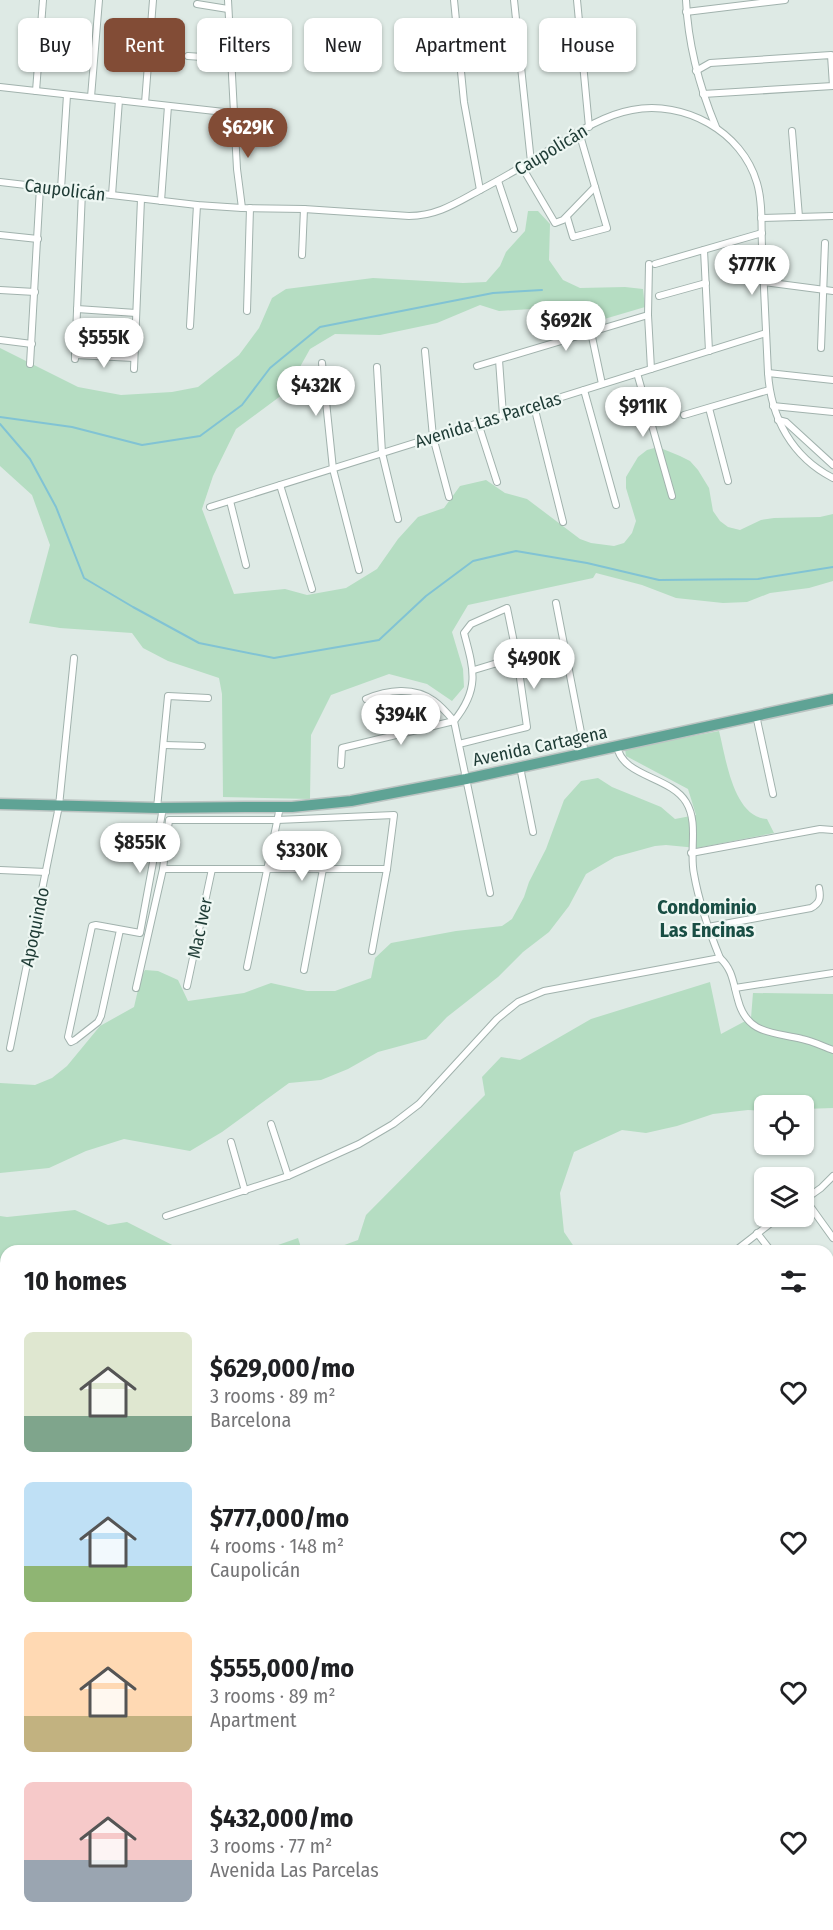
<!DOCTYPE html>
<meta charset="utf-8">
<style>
:root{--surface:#fff;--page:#f2f2f2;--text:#202124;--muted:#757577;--accent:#824c36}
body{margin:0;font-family:"Fira Sans Condensed",sans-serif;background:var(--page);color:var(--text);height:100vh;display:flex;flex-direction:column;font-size:22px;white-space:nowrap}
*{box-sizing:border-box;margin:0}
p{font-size:20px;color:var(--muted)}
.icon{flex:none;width:33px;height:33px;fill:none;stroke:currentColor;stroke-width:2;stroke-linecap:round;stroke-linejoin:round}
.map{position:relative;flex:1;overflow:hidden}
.side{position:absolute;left:0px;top:1245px;width:834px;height:686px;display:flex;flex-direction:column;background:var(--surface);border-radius:18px 18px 0 0;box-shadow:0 2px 4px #0004}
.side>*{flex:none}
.guide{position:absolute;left:18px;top:18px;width:798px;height:54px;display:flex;gap:12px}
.tools{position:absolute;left:754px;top:1095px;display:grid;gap:12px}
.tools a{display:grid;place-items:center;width:60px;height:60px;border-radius:9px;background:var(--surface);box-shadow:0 2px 4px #0004;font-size:30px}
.price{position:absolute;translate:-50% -51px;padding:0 14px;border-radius:21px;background:#fff;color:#222;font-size:20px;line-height:39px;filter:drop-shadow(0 2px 3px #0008)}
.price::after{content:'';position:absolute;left:50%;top:36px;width:18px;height:14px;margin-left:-9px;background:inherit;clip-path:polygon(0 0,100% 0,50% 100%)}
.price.current{background:var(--accent);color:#fff}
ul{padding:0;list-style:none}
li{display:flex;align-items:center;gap:18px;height:150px;padding:0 24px}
li span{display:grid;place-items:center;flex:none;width:168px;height:120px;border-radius:9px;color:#555}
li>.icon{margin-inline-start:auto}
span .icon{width:72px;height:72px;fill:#fffc;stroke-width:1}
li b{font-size:26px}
h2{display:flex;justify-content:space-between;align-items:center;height:72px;padding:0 24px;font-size:26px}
.chip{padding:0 21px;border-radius:9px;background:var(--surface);box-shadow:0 2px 4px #0004;font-size:21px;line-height:54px}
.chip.current{background:var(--accent);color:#fff}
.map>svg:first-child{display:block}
.built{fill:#ccdad4}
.green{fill:#b5ddc2}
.water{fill:#81c3d4}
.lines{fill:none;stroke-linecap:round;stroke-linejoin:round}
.stream{stroke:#81c3d4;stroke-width:2}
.street-casing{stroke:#a1b2ad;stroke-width:8}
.primary-casing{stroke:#bcc4c2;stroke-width:13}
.street{stroke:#fff;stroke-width:6}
.primary{stroke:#5fa395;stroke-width:10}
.labels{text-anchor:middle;stroke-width:4.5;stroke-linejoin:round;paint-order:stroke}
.street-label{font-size:18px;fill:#1e3b35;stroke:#eef7f3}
.neighbourhood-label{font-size:20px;font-weight:bold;fill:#194e44;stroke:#eef7f3}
</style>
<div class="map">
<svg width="833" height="1930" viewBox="0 0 833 1930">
<rect width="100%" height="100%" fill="#deeae5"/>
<path class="built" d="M831 1898 833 1902V1930H806L810 1925 828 1924V1902Z"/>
<g class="green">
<path d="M528 211H538L550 224 549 260 563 280 580 288 625 287 643 289 645 307 584 325 564 313 547 308 499 311 480 305 437 323 380 335 335 334 310 349 286 392 236 429 213 476 202 509 234 594 285 589 307 595 346 588 377 569 398 539 418 517 444 508 460 486 486 480 505 493 527 499 580 539 591 543 614 546 624 543 632 533 636 521 626 488V477L638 457 647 450 658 447 680 456 690 461 698 470 709 488 713 511 720 521 728 527 740 530 761 520 774 518 820 517 833 514V581L809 588 770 593 747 602 723 603 676 598 642 585 596 573 593 578 468 605 452 632 463 669 464 687 452 701 427 684 389 674 331 695 311 735 310 799 223 797 222 694 219 678 168 661 143 648 132 633 60 628 29 623 50 545 32 495 0 466V348L78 387 121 395 172 392 198 387 239 355 259 328 272 298 286 289 373 278 463 283 486 282 500 266 506 252 525 231Z"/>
<path d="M719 731C726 758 733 817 767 819L774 833 697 848 666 845 655 846 615 857 586 874 569 906 549 932 523 952 498 977 447 1017 426 1039 378 1052 348 1069 321 1080 289 1083 222 1132 190 1151 124 1139 86 1151 49 1168 0 1173V1083L35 1085 52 1078 67 1066 100 1026 134 1007 141 977 145 970 158 971 178 980 188 1001 244 993 271 983 307 991H335L371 978 375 958 391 943 456 931 502 926 512 919 524 897 529 882 546 849 564 800 581 781 598 778 612 787 661 807 675 819 696 815 688 789 626 756 625 749Z"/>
<path d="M710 982 721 1034 751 1018 753 993 833 994V1108L804 1109V1106H765V1111L748 1110 713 1114 677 1126 646 1133 622 1130 574 1152 560 1193 564 1232 577 1251H328L358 1240 366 1215 485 1095 482 1077 501 1057 520 1060 591 1019Z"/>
<path d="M75 1210 108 1225 127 1222 184 1251H6V1337L0 1338V1216L7 1217Z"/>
<path d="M298 1238 302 1251H261Z"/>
<path d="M833 1348V1417L828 1419V1351Z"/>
<path d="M828 1495 833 1496V1579L828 1577Z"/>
</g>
<path class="water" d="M603 1925 601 1930H564L567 1925Z"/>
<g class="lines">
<g class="stream">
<path d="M0 417 72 427 142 445 200 436 242 405 270 368 320 327 493 293 542 290"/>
<path d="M0 424 30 459 56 507 84 578 133 607 199 643 274 658 379 640 426 596 473 561 516 551 587 563 659 580 758 579 833 567"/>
</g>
<g class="street-casing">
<g id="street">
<path d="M228 0 237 169 242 208"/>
<path d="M454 0 464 102 480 190"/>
<path d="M514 0 531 162"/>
<path d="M577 0 589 127"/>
<path d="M686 0C688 44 699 86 716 127"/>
<path d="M197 4 228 9"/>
<path d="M686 12 785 0"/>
<path d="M188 56 230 59"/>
<path d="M696 71 710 63 831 55 833 86 703 94"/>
<path d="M0 87 233 113"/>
<path d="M36 91 43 0"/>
<path d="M91 97 99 0"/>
<path d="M145 103 153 0"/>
<path d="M792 131 799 217"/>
<path d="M522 167 555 223 563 220 595 187"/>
<path d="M498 181 514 229"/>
<path d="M0 182 197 205 242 208 304 209 409 216C437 216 456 203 480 190 505 177 530 162 554 147 578 132 604 115 632 110 684 100 742 131 757 183 763 203 761 226 762 246 764 289 766 331 768 373 771 418 792 457 833 478"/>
<path d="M61 189 67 95"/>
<path d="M112 195 119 100"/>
<path d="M161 201 168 106"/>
<path d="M567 217 573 237 607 228 579 132"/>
<path d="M761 218 833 216"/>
<path d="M0 235 38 239"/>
<path d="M704 250 709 351"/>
<path d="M302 255 304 209"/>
<path d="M649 264 648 315 651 369"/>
<path d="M655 264 762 233"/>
<path d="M764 282 833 291"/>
<path d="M0 290 35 292"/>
<path d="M659 296 706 283"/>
<path d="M77 309 136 313"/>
<path d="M247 311 250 208"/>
<path d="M190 326 197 205"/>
<path d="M591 332 602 384"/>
<path d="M0 340 32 344"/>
<path d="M821 348 825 243"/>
<path d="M425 351 433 437 449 497"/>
<path d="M75 355 134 358"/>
<path d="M75 359 82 191"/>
<path d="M499 360 503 415"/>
<path d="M322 363 333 469 359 570"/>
<path d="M30 364 40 187"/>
<path d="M477 366 648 315"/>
<path d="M377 367 382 453 398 519"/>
<path d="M134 369 141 199"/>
<path d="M637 373 672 496"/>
<path d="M768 373 833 380"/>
<path d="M584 390 616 505"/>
<path d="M534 406 563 522"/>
<path d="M773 406 833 412"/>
<path d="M709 408 728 481"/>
<path d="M684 415 769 390"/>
<path d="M778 420 786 422 833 465"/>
<path d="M478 423 497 482"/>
<path d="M280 485 312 589"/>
<path d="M230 501 246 565"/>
<path d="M210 507 766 333"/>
<path d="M556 603 585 753"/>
<path d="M474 670 517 657"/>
<path d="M366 699C387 690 414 686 434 701 441 706 448 714 454 721"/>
<path d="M756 715 773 794"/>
<path d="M459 744 527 727 517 657 507 608 471 624 464 633C474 670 480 689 454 721L490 893"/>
<path d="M164 745 202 746"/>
<path d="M341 765 342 748 454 721"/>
<path d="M520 767 533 832"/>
<path d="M157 808 168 696 208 698"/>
<path d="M691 853 820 829 833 830"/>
<path d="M163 869H387L372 951"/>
<path d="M0 870 46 872"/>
<path d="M708 927 811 908C820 903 821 898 819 888"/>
<path d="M120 930 101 1016 98 1022 75 1040 71 1042 68 1037 92 926 96 925 140 933 163 808"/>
<path d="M720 958C733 970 733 983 738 1000 747 1035 774 1032 802 1039 812 1041 822 1046 833 1050"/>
<path d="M247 967 280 807"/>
<path d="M304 970 323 869"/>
<path d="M187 986 212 869"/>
<path d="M136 988 163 869 169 820H277L394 815 387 869"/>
<path d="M735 988 833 973"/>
<path d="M10 1048 59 806 74 658"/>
<path d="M271 1124 288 1176"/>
<path d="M231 1142 245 1191"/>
<path d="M805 1199 833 1238"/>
<path d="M804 1200 821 1188 833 1176"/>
<path d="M166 1216 288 1176 359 1144 393 1124 419 1104 497 1019 518 1002 544 991 720 958C709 931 699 903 694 874 689 851 699 823 686 802 670 776 622 777 617 746"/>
<path d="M757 1233 771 1251"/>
<path d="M735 1251 780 1216"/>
</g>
</g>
<g class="primary-casing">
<path id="primary" d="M0 804 157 808 245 807H292L351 801 466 779 833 699"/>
</g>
<use href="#street" class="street"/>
<use href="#primary" class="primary"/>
</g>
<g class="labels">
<g class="street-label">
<text transform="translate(551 150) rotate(-31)" y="6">Caupolicán</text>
<text transform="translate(65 190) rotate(7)" y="6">Caupolicán</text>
<text transform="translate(488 420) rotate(-17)" y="6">Avenida Las Parcelas</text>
<text transform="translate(540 746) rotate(-12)" y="6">Avenida Cartagena</text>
<text transform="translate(35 927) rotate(-78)" y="6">Apoquindo</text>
<text transform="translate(200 928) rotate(-78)" y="6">Mac Iver</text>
</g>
<g class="neighbourhood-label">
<text x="707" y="914">Condominio<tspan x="707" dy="23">Las Encinas</tspan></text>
</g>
</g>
</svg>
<div class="tools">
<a><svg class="icon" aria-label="locate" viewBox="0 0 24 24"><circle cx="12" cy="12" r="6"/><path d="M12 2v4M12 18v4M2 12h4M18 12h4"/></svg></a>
<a><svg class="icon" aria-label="layers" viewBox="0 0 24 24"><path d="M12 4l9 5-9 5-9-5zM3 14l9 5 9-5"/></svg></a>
</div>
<b class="price current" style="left:248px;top:159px">$629K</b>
<b class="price" style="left:752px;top:296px">$777K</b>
<b class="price" style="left:566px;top:352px">$692K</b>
<b class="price" style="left:104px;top:369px">$555K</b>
<b class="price" style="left:316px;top:417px">$432K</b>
<b class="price" style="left:643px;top:438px">$911K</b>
<b class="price" style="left:534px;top:690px">$490K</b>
<b class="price" style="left:401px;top:746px">$394K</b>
<b class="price" style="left:140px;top:874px">$855K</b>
<b class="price" style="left:302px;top:882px">$330K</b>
<div class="guide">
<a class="chip">Buy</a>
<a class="chip current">Rent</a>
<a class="chip">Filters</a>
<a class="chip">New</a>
<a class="chip">Apartment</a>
<a class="chip">House</a>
</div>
<section class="side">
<h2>10 homes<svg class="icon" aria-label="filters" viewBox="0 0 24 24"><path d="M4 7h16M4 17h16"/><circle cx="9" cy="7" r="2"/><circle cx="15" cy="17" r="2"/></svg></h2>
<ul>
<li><span style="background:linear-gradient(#dfe7d0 70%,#7fa58c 0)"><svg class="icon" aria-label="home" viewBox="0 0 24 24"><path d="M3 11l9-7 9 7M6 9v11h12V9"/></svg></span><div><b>$629,000/mo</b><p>3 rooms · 89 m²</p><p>Barcelona</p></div><svg class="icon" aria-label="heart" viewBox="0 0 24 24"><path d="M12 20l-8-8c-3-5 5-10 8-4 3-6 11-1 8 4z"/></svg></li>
<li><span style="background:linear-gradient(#bfe0f5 70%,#8fb573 0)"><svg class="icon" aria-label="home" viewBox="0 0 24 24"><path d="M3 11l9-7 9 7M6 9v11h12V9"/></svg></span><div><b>$777,000/mo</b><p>4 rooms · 148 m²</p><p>Caupolicán</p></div><svg class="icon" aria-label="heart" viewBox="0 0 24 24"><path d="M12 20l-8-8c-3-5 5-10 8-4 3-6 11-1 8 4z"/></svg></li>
<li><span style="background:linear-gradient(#ffd9b3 70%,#c2b280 0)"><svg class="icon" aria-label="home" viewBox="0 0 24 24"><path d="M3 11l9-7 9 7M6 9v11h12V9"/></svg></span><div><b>$555,000/mo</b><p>3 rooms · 89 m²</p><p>Apartment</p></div><svg class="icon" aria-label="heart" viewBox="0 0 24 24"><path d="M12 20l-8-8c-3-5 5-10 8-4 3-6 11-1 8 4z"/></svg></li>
<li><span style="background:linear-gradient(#f6c9c9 65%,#9aa5b1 0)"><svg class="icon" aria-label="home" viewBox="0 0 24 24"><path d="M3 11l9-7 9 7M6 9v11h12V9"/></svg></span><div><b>$432,000/mo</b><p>3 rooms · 77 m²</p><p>Avenida Las Parcelas</p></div><svg class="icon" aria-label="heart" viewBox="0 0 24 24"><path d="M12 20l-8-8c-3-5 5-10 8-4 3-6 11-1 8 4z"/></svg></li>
</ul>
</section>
</div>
